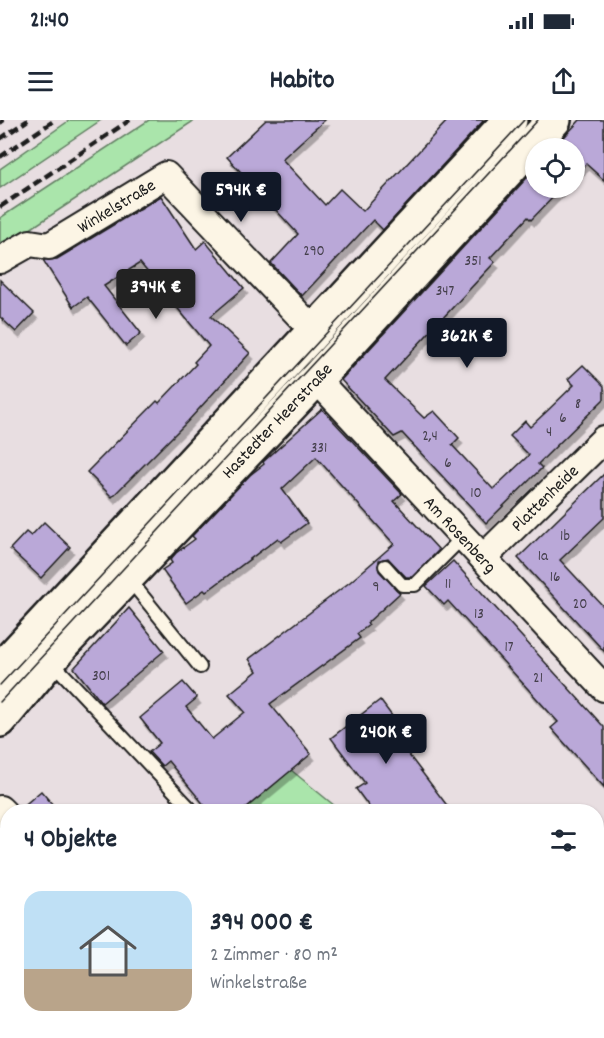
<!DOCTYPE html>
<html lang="de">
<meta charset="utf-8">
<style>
:root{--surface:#fff;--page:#f6f6f7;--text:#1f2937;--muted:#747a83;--line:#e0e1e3;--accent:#111827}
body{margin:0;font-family:Dekko,sans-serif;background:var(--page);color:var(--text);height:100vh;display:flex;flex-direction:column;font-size:22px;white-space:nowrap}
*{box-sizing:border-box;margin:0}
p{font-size:20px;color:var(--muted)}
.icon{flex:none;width:33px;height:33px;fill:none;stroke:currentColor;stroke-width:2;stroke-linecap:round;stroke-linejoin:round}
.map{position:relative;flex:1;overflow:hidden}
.details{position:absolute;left:0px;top:684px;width:604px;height:234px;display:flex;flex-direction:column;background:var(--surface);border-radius:24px 24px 0 0;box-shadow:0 2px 4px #0004}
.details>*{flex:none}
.buttons{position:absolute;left:525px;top:18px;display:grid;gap:12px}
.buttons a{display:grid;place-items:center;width:60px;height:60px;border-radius:50%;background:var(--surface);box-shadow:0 2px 4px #0004;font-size:30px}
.price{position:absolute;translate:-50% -51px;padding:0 14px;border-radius:6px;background:var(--accent);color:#fff;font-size:20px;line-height:39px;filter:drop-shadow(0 2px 3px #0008)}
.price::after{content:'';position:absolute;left:50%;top:36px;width:18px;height:14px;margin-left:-9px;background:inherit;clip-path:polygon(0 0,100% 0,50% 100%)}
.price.current{background:#222;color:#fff}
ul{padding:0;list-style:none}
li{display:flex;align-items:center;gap:18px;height:150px;padding:0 24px}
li+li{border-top:2px solid var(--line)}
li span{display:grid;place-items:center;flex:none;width:168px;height:120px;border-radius:18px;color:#555}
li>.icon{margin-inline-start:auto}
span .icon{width:72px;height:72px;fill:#fffc;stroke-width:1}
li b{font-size:26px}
h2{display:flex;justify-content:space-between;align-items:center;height:72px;padding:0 24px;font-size:26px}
.status{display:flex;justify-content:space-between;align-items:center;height:42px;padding:0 30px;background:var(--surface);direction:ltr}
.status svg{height:16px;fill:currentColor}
header{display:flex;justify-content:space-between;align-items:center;height:78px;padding:0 24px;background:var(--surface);font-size:27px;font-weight:700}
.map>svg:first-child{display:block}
.green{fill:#aae5ab;stroke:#638064;stroke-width:1.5}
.building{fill:#baa8d8;stroke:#1c1c1c;stroke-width:1.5;filter:url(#shadow)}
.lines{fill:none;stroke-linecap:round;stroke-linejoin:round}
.service-casing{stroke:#1c1c1c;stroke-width:16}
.minor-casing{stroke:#1c1c1c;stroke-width:30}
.secondary-casing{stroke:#1c1c1c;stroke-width:38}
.service{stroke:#fcf5e5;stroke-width:12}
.minor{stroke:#fcf5e5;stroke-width:26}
.secondary{stroke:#fcf5e5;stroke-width:33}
.tram{stroke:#1c1c1c;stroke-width:1.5}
.rail{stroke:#1c1c1c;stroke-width:4.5;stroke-dasharray:9 4.5;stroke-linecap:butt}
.labels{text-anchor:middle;stroke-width:4.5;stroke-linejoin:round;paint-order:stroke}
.number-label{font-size:15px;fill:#443f4b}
.street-label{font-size:18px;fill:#1c1c1c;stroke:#fcf5e5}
</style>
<div class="status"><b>21:40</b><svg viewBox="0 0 49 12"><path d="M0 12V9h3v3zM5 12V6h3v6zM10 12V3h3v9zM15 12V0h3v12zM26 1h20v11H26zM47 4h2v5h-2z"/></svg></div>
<header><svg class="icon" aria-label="menu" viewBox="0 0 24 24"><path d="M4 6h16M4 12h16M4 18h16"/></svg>Habito<svg class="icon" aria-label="share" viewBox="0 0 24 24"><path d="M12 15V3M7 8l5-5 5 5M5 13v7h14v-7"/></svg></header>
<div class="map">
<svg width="604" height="918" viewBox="0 0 604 918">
<defs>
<filter id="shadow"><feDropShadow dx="3.5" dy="6" stdDeviation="0" flood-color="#0004"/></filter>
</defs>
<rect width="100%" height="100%" fill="#e8dee1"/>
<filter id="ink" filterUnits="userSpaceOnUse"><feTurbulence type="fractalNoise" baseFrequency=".0167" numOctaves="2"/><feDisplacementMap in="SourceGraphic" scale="12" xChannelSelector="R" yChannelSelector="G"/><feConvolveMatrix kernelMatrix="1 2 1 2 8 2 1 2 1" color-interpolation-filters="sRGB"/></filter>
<g filter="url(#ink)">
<g class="green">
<path d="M70 0H101L0 68V49Z"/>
<path d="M149 0H195L0 129V98Z"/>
<path d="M291 650 341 691 241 692Z"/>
<path d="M321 911H435L428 918H327Z"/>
</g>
<g class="building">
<path d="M266 0H325L282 39 325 85 340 69 363 91 448 0H484L383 110 373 100 302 176 271 143 298 114 227 37Z"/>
<path d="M580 0H604V60L586 44 574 54V28H554Z"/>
<path d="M536 48V68H562L531 100 528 97 490 138 495 142 385 260 424 298 434 291 459 318 452 325 493 369 529 335 510 316 525 301 530 307 545 293 574 265 568 259 583 245 604 266V279L538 344 542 348 486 403 402 313 394 317 341 260Z"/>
<path d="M161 76 196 129 205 121 244 168 211 196 250 233 188 301 112 377 87 352 157 281 159 283 196 244 194 242 209 226 140 143 104 166 141 213 126 226 87 177 73 187 43 140 57 139Z"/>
<path d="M0 160 34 193 16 212 0 197Z"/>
<path d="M322 289 402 374 394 381 439 430 412 457H406L388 438 379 440V451L400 473 367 503 369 505 357 514 360 518 270 584 311 634 241 692H210L168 641 162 646 149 632 160 623 140 598 183 562 197 578 186 587 212 619 245 592 229 574 257 551 249 539 350 462 394 424 316 337 282 369 307 403 281 422 278 418 206 472 204 470 186 483 162 450 172 443 170 440 176 433 195 419 192 416 250 355 264 344 263 342Z"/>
<path d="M604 354V398L560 440 604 487V531L518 438Z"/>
<path d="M44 402 70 427 41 458 10 429 26 412 31 416Z"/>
<path d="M453 441 604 607V667L551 608 558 602 448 481 444 485 426 466Z"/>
<path d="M129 488 164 531 102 583 74 548Z"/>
<path d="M380 580 410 620 402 626 452 692H373L356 669 365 663 331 618Z"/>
<path d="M41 671 59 692H22L20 689Z"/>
</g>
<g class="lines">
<g class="service-casing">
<g id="service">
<path d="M385 446 402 465H415L463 417"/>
<path d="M128 458 200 547"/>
<path d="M51 541 190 688"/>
<path d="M0 574 17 554"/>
<path d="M597 781 604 789"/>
<path d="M561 910 570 918"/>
</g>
</g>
<g class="minor-casing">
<g id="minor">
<path id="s1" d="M0 140 30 123 49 126 166 55 315 212"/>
<path id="s2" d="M316 259 604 568"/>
<path id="s3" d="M483 438 604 319"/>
<path d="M0 689 8 697"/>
<path d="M597 749 604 741"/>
<path d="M196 910 203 918"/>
</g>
</g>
<g class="secondary-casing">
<g id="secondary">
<path d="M0 550 510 0"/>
<path id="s4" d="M0 600 65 522 316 259 554 0"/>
</g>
</g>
<use href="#service" class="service"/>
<use href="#minor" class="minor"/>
<use href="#secondary" class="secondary"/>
<g class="tram">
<path d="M0 565 524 0"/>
<path d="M0 582 538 0"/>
</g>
<g class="rail">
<path d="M0 3 4 0"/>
<path d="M0 19 28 0"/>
<path d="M0 37 55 0"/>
<path d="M0 87 130 0"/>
</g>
</g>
</g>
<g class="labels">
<g class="number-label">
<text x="314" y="135">290</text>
<text x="473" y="145">351</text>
<text x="445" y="175">347</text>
<text x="578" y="288">8</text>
<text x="563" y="302">6</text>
<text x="549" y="316">4</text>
<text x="430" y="320">2,4</text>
<text x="319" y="332">331</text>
<text x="448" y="347">6</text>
<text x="476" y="377">10</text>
<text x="565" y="420">1b</text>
<text x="543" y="440">1a</text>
<text x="555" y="461">16</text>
<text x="448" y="468">11</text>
<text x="376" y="471">9</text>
<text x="580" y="488">20</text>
<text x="479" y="498">13</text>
<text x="509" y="531">17</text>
<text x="101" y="560">301</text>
<text x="538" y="562">21</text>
</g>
<g class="street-label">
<text dy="6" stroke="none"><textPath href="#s1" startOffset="132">Winkelstraße</textPath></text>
<text dy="6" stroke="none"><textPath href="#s4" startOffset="408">Hastedter Heerstraße</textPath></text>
<text dy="6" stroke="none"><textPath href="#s3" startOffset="86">Plattenheide</textPath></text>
<text dy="6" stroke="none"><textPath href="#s2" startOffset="212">Am Rosenberg</textPath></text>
</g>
</g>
</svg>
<div class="buttons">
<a><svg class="icon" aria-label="locate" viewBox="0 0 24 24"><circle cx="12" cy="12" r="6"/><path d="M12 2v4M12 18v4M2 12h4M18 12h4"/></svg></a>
</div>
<b class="price" style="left:241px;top:103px">594K €</b>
<b class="price current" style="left:156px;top:200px">394K €</b>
<b class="price" style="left:467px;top:249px">362K €</b>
<b class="price" style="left:386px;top:645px">240K €</b>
<section class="details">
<h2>4 Objekte<svg class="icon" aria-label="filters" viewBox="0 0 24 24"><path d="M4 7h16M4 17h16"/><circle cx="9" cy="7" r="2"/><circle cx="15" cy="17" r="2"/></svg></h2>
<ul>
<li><span style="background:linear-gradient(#bfe0f5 65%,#b9a48a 0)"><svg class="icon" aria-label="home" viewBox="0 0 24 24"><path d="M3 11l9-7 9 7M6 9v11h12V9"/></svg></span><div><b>394 000 €</b><p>2 Zimmer · 80 m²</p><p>Winkelstraße</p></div></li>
</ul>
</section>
</div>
